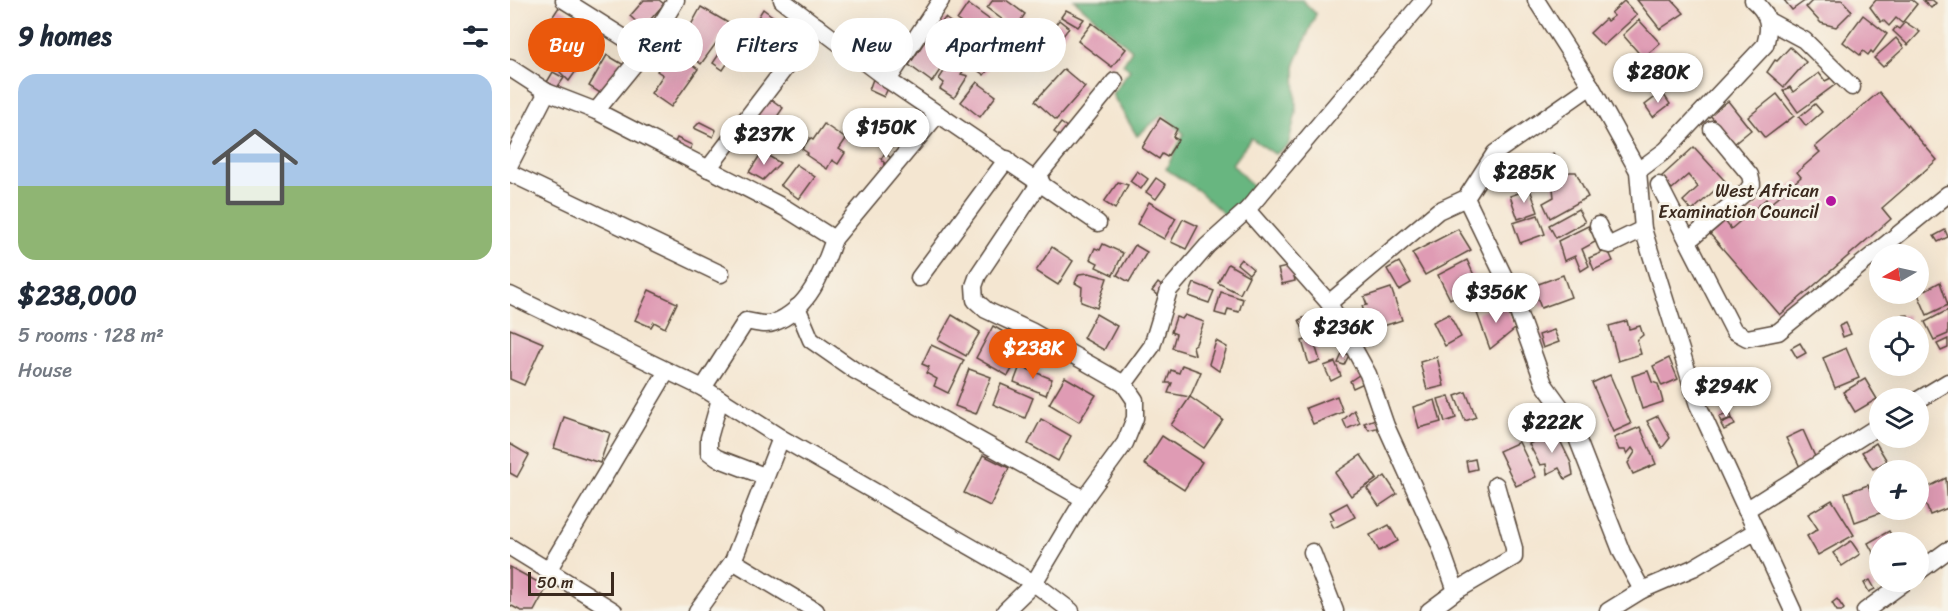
<!DOCTYPE html>
<meta charset="utf-8">
<style>
:root{--surface:#fff;--page:#f6f6f7;--text:#1f2937;--muted:#747a83;--line:#e0e1e3;--accent:#ea580c}
body{margin:0;font-family:Sriracha,sans-serif;background:var(--page);color:var(--text);height:100vh;display:flex;flex-direction:column;font-size:22px;white-space:nowrap}
*{box-sizing:border-box;margin:0}
p{font-size:20px;color:var(--muted)}
.icon{flex:none;width:33px;height:33px;fill:none;stroke:currentColor;stroke-width:2;stroke-linecap:round;stroke-linejoin:round}
.map{position:relative;flex:1;overflow:hidden}
.details{display:flex;flex-direction:column;background:var(--surface);width:510px}
.details>*{flex:none}
.top-card{position:absolute;left:18px;top:18px;width:570px;height:54px;display:flex;gap:12px}
.needle{width:39px;rotate:261deg}
.controls{position:absolute;left:1359px;top:244px;display:grid;gap:12px}
.controls a{display:grid;place-items:center;width:60px;height:60px;border-radius:50%;background:var(--surface);box-shadow:0 6px 24px #0002;font-size:30px}
.scale{position:absolute;left:18px;bottom:15px;width:86px;box-sizing:border-box;padding-left:6px;border:3px solid #3b2a1e;border-top:0;font-size:16px;line-height:21px;white-space:nowrap;color:#3b2a1e;-webkit-text-stroke:4px #f7f3e8;paint-order:stroke}
.price{position:absolute;translate:-50% -51px;padding:0 14px;border-radius:21px;background:#fff;color:#222;font-size:20px;line-height:39px;filter:drop-shadow(0 2px 3px #0008)}
.price::after{content:'';position:absolute;left:50%;top:36px;width:18px;height:14px;margin-left:-9px;background:inherit;clip-path:polygon(0 0,100% 0,50% 100%)}
.price.current{background:var(--accent);color:#fff}
ul{padding:0;list-style:none}
li{display:grid;align-content:center;gap:12px;height:318px;padding:0 18px}
li+li{border-top:2px solid var(--line)}
li span{display:grid;place-items:center;height:186px;border-radius:18px;color:#555}
li>.icon{margin-inline-start:auto}
span .icon{width:108px;height:108px;fill:#fffc;stroke-width:1}
li b{font-size:26px}
h2{display:flex;justify-content:space-between;align-items:center;height:72px;padding:0 18px;font-size:26px}
.pill{padding:0 21px;border-radius:27px;background:var(--surface);box-shadow:0 6px 24px #0002;font-size:21px;line-height:54px}
.pill.current{background:var(--accent);color:#fff}
main{display:flex;flex:1;min-height:0}
.map>svg:first-child{display:block}
.forest{fill:#68b680;stroke:#52704f;stroke-width:1.5}
.building{fill:#df9bb4}
.lines{fill:none;stroke-linecap:round;stroke-linejoin:round}
.minor-casing{stroke:#574639;stroke-width:19}
.minor{stroke:#fff;stroke-width:16}
.poi-dot{fill:#b5179e;stroke:#f7f3e8;stroke-width:2}
.labels{text-anchor:middle;stroke-width:6;stroke-linejoin:round;paint-order:stroke}
.poi-label{font-size:18px;fill:#3b2a1e;stroke:#f7f3e8;text-anchor:end}
</style>
<main>
<section class="details">
<h2>9 homes<svg class="icon" aria-label="filters" viewBox="0 0 24 24"><path d="M4 7h16M4 17h16"/><circle cx="9" cy="7" r="2"/><circle cx="15" cy="17" r="2"/></svg></h2>
<ul>
<li><span style="background:linear-gradient(#a9c7e8 60%,#8fb573 0)"><svg class="icon" aria-label="home" viewBox="0 0 24 24"><path d="M3 11l9-7 9 7M6 9v11h12V9"/></svg></span><div><b>$238,000</b><p>5 rooms · 128 m²</p><p>House</p></div></li>
</ul>
</section>
<div class="map">
<svg width="1438" height="611" viewBox="0 0 1438 611">
<rect width="100%" height="100%" fill="#f7f3e8"/>
<filter id="ink" filterUnits="userSpaceOnUse"><feTurbulence type="fractalNoise" baseFrequency=".0167" numOctaves="2"/><feDisplacementMap in="SourceGraphic" scale="12" xChannelSelector="R" yChannelSelector="G"/><feConvolveMatrix kernelMatrix="1 2 1 2 8 2 1 2 1" color-interpolation-filters="sRGB"/></filter>
<filter id="wash" filterUnits="userSpaceOnUse"><feTurbulence type="fractalNoise" baseFrequency=".008" numOctaves="4" result="noise"/><feDisplacementMap in="SourceGraphic" scale="24" xChannelSelector="R" yChannelSelector="G"/><feGaussianBlur stdDeviation="1.35" result="paint"/><feColorMatrix in="noise" values="0 0 0 0 0 0 0 0 0 0 0 0 0 0 0 0 0 1.4 0 .05"/><feComposite in="paint" operator="in"/></filter>
<g filter="url(#wash)">
<rect width="100%" height="100%" fill="#f4e6d1"/>
<path class="forest" d="M564 0H792L806 14 785 64 786 113 778 146 765 154 741 138 722 164 746 190 719 219 689 191 656 169 674 134 653 114 627 136 602 94 620 70 613 64 622 50Z"/>
<g id="blocks">
<g class="building">
<path d="M134 0H149L154 4 133 28 120 16Z"/>
<path d="M483 0H496L515 14 505 29 477 8Z"/>
<path d="M1127 0H1162L1174 13 1150 29Z"/>
<path d="M1274 0H1296L1282 10Z"/>
<path d="M1303 0H1332L1342 11 1326 27 1311 23 1296 7Z"/>
<path d="M1366 0H1402L1407 4 1392 23 1386 18 1379 26 1373 20 1371 22 1360 7Z"/>
<path d="M1413 0H1422L1426 3 1421 8Z"/>
<path d="M1114 1 1127 15 1093 46 1080 33 1095 19 1097 21 1104 16 1101 13Z"/>
<path d="M458 4 502 36 490 52 447 20Z"/>
<path d="M49 7 69 19 53 45 32 33Z"/>
<path d="M191 7 220 24 191 64 171 48 184 29 181 25Z"/>
<path d="M253 9 276 26 272 30 274 35 258 56 235 38Z"/>
<path d="M556 10 574 19 568 27 551 17Z"/>
<path d="M1353 15 1377 34 1363 53 1361 51 1358 55 1353 51 1350 55 1333 42Z"/>
<path d="M435 18 488 57 474 75 421 36Z"/>
<path d="M549 20 559 28 543 49 533 41Z"/>
<path d="M1129 20 1150 43 1133 58 1113 35Z"/>
<path d="M1395 22 1410 32 1398 45 1383 31 1386 27 1389 29Z"/>
<path d="M582 23 616 49 602 67 568 41Z"/>
<path d="M68 31 85 44 59 81 44 66Z"/>
<path d="M222 35 235 44 228 54 225 52 213 70 203 63Z"/>
<path d="M1386 38 1394 48 1373 67 1364 58Z"/>
<path d="M415 41 438 58 422 82 399 65Z"/>
<path d="M1280 47 1296 62 1274 87 1257 72 1265 60 1267 61Z"/>
<path d="M161 50 188 69 161 107 141 93 153 75 147 71Z"/>
<path d="M97 55 114 65 95 96 79 86Z"/>
<path d="M441 61 454 70 451 74 458 76 444 98 430 89 434 83 429 79Z"/>
<path d="M554 69 575 87 546 120 525 101Z"/>
<path d="M43 72 54 78 47 88 37 82Z"/>
<path d="M1309 73 1315 81 1321 78 1326 84 1288 112 1273 91 1280 87 1283 92Z"/>
<path d="M363 79 379 86 374 97 359 90Z"/>
<path d="M467 82 486 96 470 117 451 102Z"/>
<path d="M1152 92 1160 104 1143 117 1135 105Z"/>
<path d="M1369 92 1427 160 1372 208 1381 219 1270 315 1200 234 1215 221 1221 229 1256 199 1260 204 1291 177 1287 172 1310 152 1305 147Z"/>
<path d="M1267 94 1284 116 1255 138 1238 117Z"/>
<path d="M258 97 273 108 254 136 238 125Z"/>
<path d="M1218 101 1241 130 1224 144 1200 115Z"/>
<path d="M1305 104 1312 112 1296 126 1289 117Z"/>
<path d="M650 118 667 129 663 137 668 140 657 157 652 154 649 159 632 148Z"/>
<path d="M190 122 206 130 203 137 184 128Z"/>
<path d="M551 123 561 130 554 139 544 132Z"/>
<path d="M314 124 336 139 329 149 335 153 328 164 322 160 317 169 296 155 298 153 292 149 300 138 303 140Z"/>
<path d="M167 138 182 145 178 154 163 146Z"/>
<path d="M1184 147 1215 181 1182 211 1173 201 1188 187 1178 175 1162 189 1151 177Z"/>
<path d="M252 152 270 163 253 180 239 172Z"/>
<path d="M375 153 382 159 377 166 371 159Z"/>
<path d="M1043 153 1052 167 1026 184 1018 171Z"/>
<path d="M286 164 305 177 289 199 270 185Z"/>
<path d="M627 171 638 179 631 189 620 181Z"/>
<path d="M1056 172H1066L1078 197 1040 218 1033 203 1044 197 1042 181 1053 180Z"/>
<path d="M646 178 656 185 646 199 636 192Z"/>
<path d="M608 182 618 185 605 209 594 202Z"/>
<path d="M1020 189 1028 212 1008 219 1000 196Z"/>
<path d="M639 202 666 218 654 239 627 224Z"/>
<path d="M1068 209 1075 222 1046 238 1039 225Z"/>
<path d="M1028 215 1035 234 1010 243 1003 223Z"/>
<path d="M673 219 688 226 676 249 661 242Z"/>
<path d="M1078 226 1087 241 1072 249 1079 266 1071 271 1065 256 1054 261 1048 241Z"/>
<path d="M948 229 961 250 915 275 902 253Z"/>
<path d="M1435 230 1438 237 1428 242 1424 236Z"/>
<path d="M593 244 613 253 603 275 586 267 588 263 580 259 585 248 590 250Z"/>
<path d="M625 245 637 252 619 282 607 275Z"/>
<path d="M542 247 563 261 548 285 526 271Z"/>
<path d="M1098 250 1103 261 1084 270 1079 258Z"/>
<path d="M731 259 743 269 739 274 727 264Z"/>
<path d="M957 260 968 284 940 299 928 275Z"/>
<path d="M889 262 901 283 889 290 877 269Z"/>
<path d="M718 264 739 276 730 294 708 283Z"/>
<path d="M782 266 785 281 772 284 768 269Z"/>
<path d="M579 273 597 278 587 308 571 302 572 287 565 283 569 274Z"/>
<path d="M1053 275 1061 297 1031 308 1023 286Z"/>
<path d="M1430 282 1438 305 1417 315 1408 294Z"/>
<path d="M648 283 656 290 650 297 642 291Z"/>
<path d="M684 283 704 291 699 303 679 296Z"/>
<path d="M881 288 892 320 870 327 867 320 858 324 852 306 857 305 854 297Z"/>
<path d="M139 290 167 303 155 328 144 322 141 327 125 320Z"/>
<path d="M711 292 733 299 729 312 718 309 716 316 705 313Z"/>
<path d="M995 303 1005 329 980 349 967 313Z"/>
<path d="M1438 310V334L1424 340 1415 322Z"/>
<path d="M586 314 607 326 594 350 573 338Z"/>
<path d="M802 314 808 328 795 334 789 320Z"/>
<path d="M939 314 951 337 935 346 923 322Z"/>
<path d="M442 315 470 332 456 356 428 340Z"/>
<path d="M675 315 694 322 686 344 683 346 685 355 662 348 666 334 661 332 666 317 672 319Z"/>
<path d="M1398 315 1399 327H1389L1388 316Z"/>
<path d="M1117 321 1119 329 1130 326 1133 335 1127 340 1131 354 1108 361 1099 326Z"/>
<path d="M1336 323 1341 334 1333 337 1329 326Z"/>
<path d="M483 326 516 345 498 376 466 358Z"/>
<path d="M0 329 33 343 14 385 0 379Z"/>
<path d="M1044 330 1049 342 1033 348 1029 335Z"/>
<path d="M803 338 810 361 799 364 792 341Z"/>
<path d="M1438 339V348L1431 351 1427 344Z"/>
<path d="M706 341 717 347 709 371 699 364Z"/>
<path d="M1290 343 1296 353 1287 358 1281 348Z"/>
<path d="M421 345 454 360 438 393 424 386 427 379 416 373 419 367 412 364Z"/>
<path d="M1336 348 1349 378 1325 388 1313 358Z"/>
<path d="M833 352 839 355 834 365 828 363Z"/>
<path d="M927 357 934 386 917 390 910 362Z"/>
<path d="M1159 358 1168 379 1152 386 1143 366Z"/>
<path d="M825 362 831 376 821 381 814 366Z"/>
<path d="M672 365 691 372 680 397 713 420 694 448 661 425 680 397 658 393 662 383H656L661 370 669 373Z"/>
<path d="M510 366 542 379 536 395 504 382Z"/>
<path d="M459 369 481 377 466 414 445 406Z"/>
<path d="M1138 371 1142 382 1148 384 1153 402 1132 409 1122 376Z"/>
<path d="M849 375 854 383 843 388 840 381Z"/>
<path d="M1100 375 1121 424 1103 432 1082 383Z"/>
<path d="M555 377 586 395 569 422 539 404Z"/>
<path d="M1355 379 1367 399 1345 412 1333 392Z"/>
<path d="M491 384 523 398 515 418 483 404Z"/>
<path d="M956 392 966 417 955 421 945 396Z"/>
<path d="M827 396 833 412 803 424 796 408Z"/>
<path d="M939 396 946 418 935 422 928 399Z"/>
<path d="M925 400 931 422 909 428 903 407Z"/>
<path d="M844 410 850 423 837 429 833 420Z"/>
<path d="M1220 413 1222 418 1211 422 1209 417Z"/>
<path d="M1148 416 1160 438 1152 448 1137 421Z"/>
<path d="M54 417 100 433 90 463 44 448Z"/>
<path d="M868 418 870 427 859 430 854 423Z"/>
<path d="M531 419 561 436 548 461 518 444Z"/>
<path d="M1222 419 1225 425 1214 430 1211 424Z"/>
<path d="M1130 427 1146 464 1123 474 1118 463 1125 452 1122 448 1117 454 1115 450H1109L1104 438Z"/>
<path d="M1045 430 1061 463 1063 475 1055 479 1049 468 1037 474 1036 464 1030 465 1019 444Z"/>
<path d="M1293 430 1306 459 1290 467 1276 438Z"/>
<path d="M652 436 692 462 674 490 634 464Z"/>
<path d="M1009 442 1026 477 1006 486 989 451Z"/>
<path d="M1366 443 1377 461 1363 469 1352 452Z"/>
<path d="M0 444 19 455 7 477 0 473Z"/>
<path d="M473 455 499 468 480 506 454 493Z"/>
<path d="M851 455 867 479 841 496 825 473Z"/>
<path d="M965 459 967 469 958 471 956 461Z"/>
<path d="M1392 463 1395 471H1373Z"/>
<path d="M875 476 887 494 869 506 857 489Z"/>
<path d="M1436 478 1438 508 1420 515 1412 495 1409 492Z"/>
<path d="M1358 485 1360 490 1366 488 1370 510H1378L1345 522 1335 493Z"/>
<path d="M1322 500 1344 535 1308 555 1297 536 1308 529 1298 514Z"/>
<path d="M837 503 845 517 824 528 820 521 824 519 820 512Z"/>
<path d="M879 525 888 541 869 551 860 535Z"/>
<path d="M1379 531 1385 543H1370V565L1358 543Z"/>
<path d="M1341 541 1350 554 1332 566 1323 553Z"/>
<path d="M0 567 37 587 24 611H11L0 605Z"/>
<path d="M1360 580 1365 589 1359 592 1354 583Z"/>
<path d="M1327 599 1334 609 1332 611H1327L1322 603Z"/>
</g>
</g>
</g>
<g filter="url(#ink)">
<use href="#blocks" fill-opacity="0" stroke="#574639" stroke-width="1.5"/>
<g class="lines">
<g class="minor-casing">
<g id="minor">
<path d="M54 0 135 51"/>
<path d="M272 0 378 80 588 223"/>
<path d="M914 0 737 210 819 303 858 374 876 426 929 543 946 591"/>
<path d="M1026 0 1081 86 1128 171 1133 229 1188 405 1283 611"/>
<path d="M1259 21 1294 40 1342 87"/>
<path d="M0 68 37 92 86 111 275 208 324 239 428 114"/>
<path d="M378 80 431 0"/>
<path d="M86 111 135 51 166 0"/>
<path d="M0 164 37 92"/>
<path d="M198 169 307 26"/>
<path d="M1128 171 1156 150 1255 45C1261 25 1259 14 1243 0"/>
<path d="M0 173 211 274"/>
<path d="M526 178 605 81"/>
<path d="M531 181 468 275 464 286 465 300 476 310 521 331 614 384"/>
<path d="M1149 185 1224 331 1237 338 1268 332 1438 194"/>
<path d="M956 198 999 287 1034 384 1060 420 1112 553 1132 590"/>
<path d="M1088 225 1096 244 1100 245 1133 229"/>
<path d="M1178 241 1237 191 1242 184 1240 175 1202 129"/>
<path d="M409 278 497 159"/>
<path d="M0 295 193 388 271 438 524 583 561 611"/>
<path d="M819 303 928 211 956 198 985 153 1081 86"/>
<path d="M287 307 301 340 344 370 574 499"/>
<path d="M193 388 236 321C243 322 256 326 263 323 299 310 313 271 324 239"/>
<path d="M210 399 199 438V452L207 458 249 474"/>
<path d="M1408 400 1438 382"/>
<path d="M1236 510 1370 425"/>
<path d="M0 547 104 611"/>
<path d="M802 552 825 611"/>
<path d="M223 561 306 611"/>
<path d="M39 569 157 371"/>
<path d="M1408 572 1438 550"/>
<path d="M187 611 223 561 271 438"/>
<path d="M495 611 524 583 574 499 615 443 625 418V400L614 384 642 346 659 290 697 246 737 210"/>
<path d="M919 611 946 591 1004 557V548L986 485"/>
<path d="M1098 611 1132 590 1183 568 1246 531"/>
<path d="M1355 611 1395 582"/>
</g>
</g>
<use href="#minor" class="minor"/>
</g>
</g>
<circle class="poi-dot" cx="1321" cy="201" r="6"/>
<g class="labels">
<g class="poi-label">
<text x="1309" y="197">West African<tspan x="1309" dy="21">Examination Council</tspan></text>
</g>
</g>
</svg>
<div class="controls">
<a><svg class="needle" viewBox="-14 -14 28 28"><path d="M0-13l5 13h-10z" fill="#e53935"/><path d="M0 13l5-13h-10z" fill="#747a83"/></svg></a>
<a><svg class="icon" aria-label="locate" viewBox="0 0 24 24"><circle cx="12" cy="12" r="6"/><path d="M12 2v4M12 18v4M2 12h4M18 12h4"/></svg></a>
<a><svg class="icon" aria-label="layers" viewBox="0 0 24 24"><path d="M12 4l9 5-9 5-9-5zM3 14l9 5 9-5"/></svg></a>
<a>+</a>
<a>−</a>
</div>
<div class="scale">50 m</div>
<b class="price" style="left:1148px;top:104px">$280K</b>
<b class="price" style="left:376px;top:159px">$150K</b>
<b class="price" style="left:254px;top:166px">$237K</b>
<b class="price" style="left:1014px;top:204px">$285K</b>
<b class="price" style="left:986px;top:324px">$356K</b>
<b class="price" style="left:833px;top:359px">$236K</b>
<b class="price current" style="left:523px;top:380px">$238K</b>
<b class="price" style="left:1216px;top:418px">$294K</b>
<b class="price" style="left:1042px;top:454px">$222K</b>
<div class="top-card">
<a class="pill current">Buy</a>
<a class="pill">Rent</a>
<a class="pill">Filters</a>
<a class="pill">New</a>
<a class="pill">Apartment</a>
</div>
</div>
</main>
